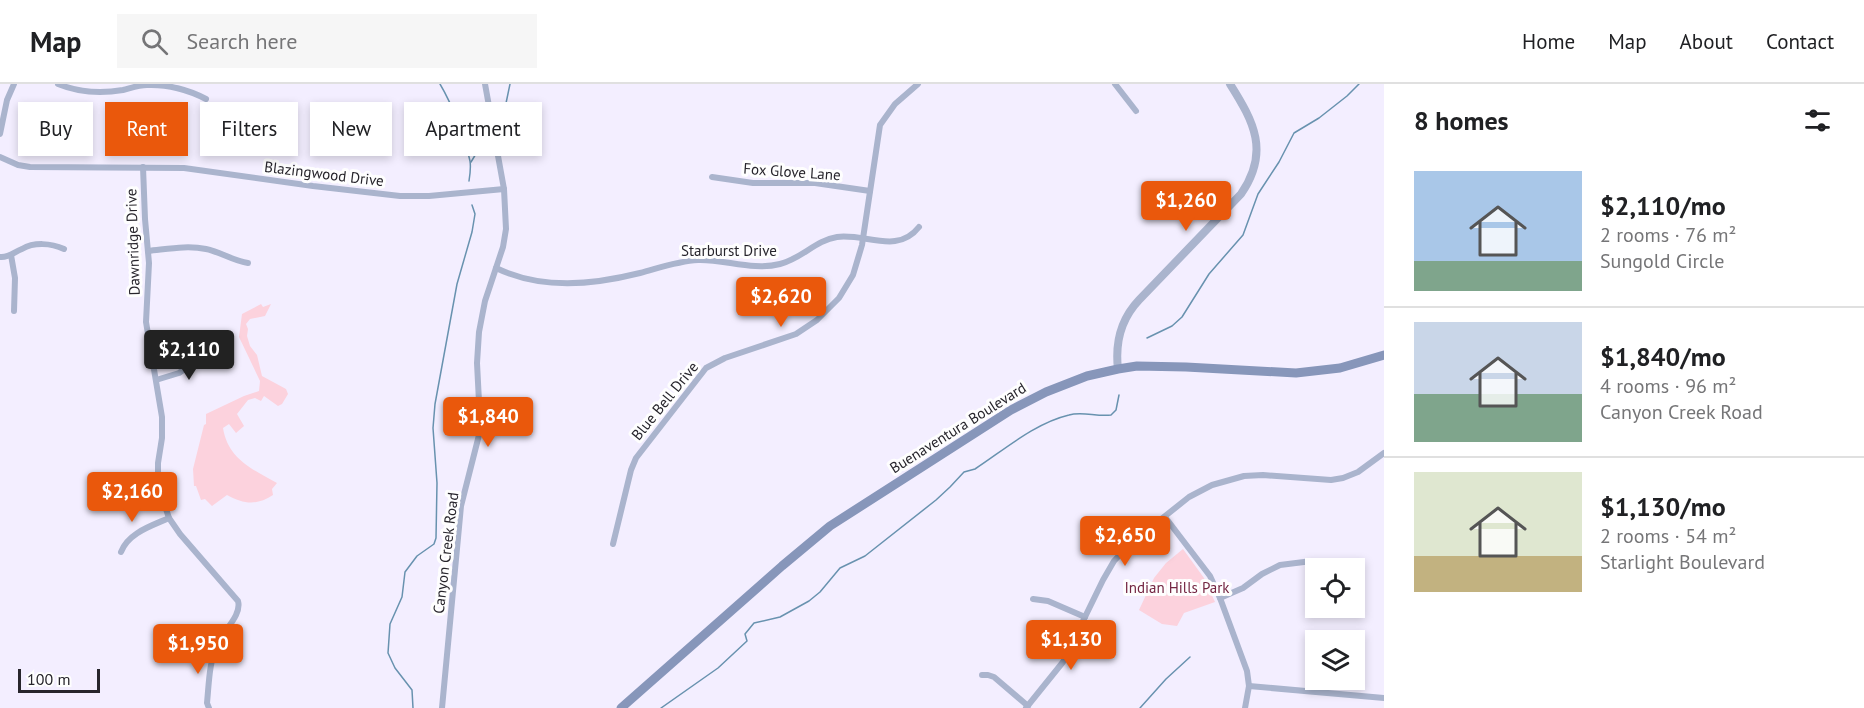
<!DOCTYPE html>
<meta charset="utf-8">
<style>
:root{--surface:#fff;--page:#f6f6f6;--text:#202124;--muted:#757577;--line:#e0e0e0;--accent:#ea580c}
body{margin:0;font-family:"PT Sans",sans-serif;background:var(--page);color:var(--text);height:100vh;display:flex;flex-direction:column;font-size:22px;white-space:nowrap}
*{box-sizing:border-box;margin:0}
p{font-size:20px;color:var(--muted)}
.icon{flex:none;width:33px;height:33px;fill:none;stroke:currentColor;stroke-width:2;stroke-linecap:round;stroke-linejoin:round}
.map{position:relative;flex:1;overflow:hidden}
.drawer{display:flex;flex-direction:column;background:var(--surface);width:480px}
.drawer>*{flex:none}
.banner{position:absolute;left:18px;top:18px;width:570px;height:54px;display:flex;gap:12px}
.buttons{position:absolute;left:1305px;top:474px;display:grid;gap:12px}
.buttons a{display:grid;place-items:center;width:60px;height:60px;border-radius:0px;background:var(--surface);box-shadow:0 3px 9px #0003;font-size:30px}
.scale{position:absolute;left:18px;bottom:15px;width:82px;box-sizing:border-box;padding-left:6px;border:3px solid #27252c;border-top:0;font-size:16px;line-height:21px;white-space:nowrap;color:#27252c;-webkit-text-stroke:4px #fefefe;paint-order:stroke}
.price{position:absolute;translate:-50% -51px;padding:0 14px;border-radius:6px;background:var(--accent);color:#fff;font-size:20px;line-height:39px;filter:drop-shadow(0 2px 3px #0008)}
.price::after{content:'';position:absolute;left:50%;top:36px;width:18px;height:14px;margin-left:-9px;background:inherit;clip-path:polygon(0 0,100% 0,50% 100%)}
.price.active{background:#222;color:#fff}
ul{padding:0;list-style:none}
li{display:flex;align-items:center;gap:18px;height:150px;padding:0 30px}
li+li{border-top:2px solid var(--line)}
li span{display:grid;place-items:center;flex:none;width:168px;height:120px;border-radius:0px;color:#555}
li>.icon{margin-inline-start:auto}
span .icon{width:72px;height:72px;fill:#fffc;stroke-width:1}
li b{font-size:26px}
h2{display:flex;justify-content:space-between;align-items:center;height:72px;padding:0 30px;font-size:26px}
.pill{padding:0 21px;border-radius:0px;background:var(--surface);box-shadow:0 3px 9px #0003;font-size:21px;line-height:54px}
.pill.active{background:var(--accent);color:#fff}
header{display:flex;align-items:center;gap:36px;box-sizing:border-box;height:84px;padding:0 30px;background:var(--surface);border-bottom:2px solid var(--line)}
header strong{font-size:28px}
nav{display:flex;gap:33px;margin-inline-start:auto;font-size:21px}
.search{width:420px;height:54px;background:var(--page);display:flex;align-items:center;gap:15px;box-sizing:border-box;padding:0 21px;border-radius:0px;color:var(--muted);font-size:22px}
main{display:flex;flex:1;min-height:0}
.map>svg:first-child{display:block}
.green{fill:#fcd2dd}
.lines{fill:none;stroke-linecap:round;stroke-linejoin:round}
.stream{stroke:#6892af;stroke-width:1.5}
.minor{stroke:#aab4cd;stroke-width:6}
.tertiary{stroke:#aab4cd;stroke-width:8}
.secondary{stroke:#8796ba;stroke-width:9}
.labels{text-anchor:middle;stroke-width:6;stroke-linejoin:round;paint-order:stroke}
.street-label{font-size:15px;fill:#27252c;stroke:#fefefe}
.park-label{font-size:15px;fill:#732542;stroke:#fefefe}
</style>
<header>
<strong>Map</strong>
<div class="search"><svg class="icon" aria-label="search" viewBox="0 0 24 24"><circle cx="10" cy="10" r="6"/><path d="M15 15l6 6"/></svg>Search here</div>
<nav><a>Home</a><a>Map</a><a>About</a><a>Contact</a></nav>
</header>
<main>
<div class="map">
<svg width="1384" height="624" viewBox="0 0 1384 624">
<rect width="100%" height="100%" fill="#f3eeff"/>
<g class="green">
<path d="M261 220 263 223 271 220 265 232 250 235 246 240 248 245 247 252 250 262 257 271 262 292 286 305 288 310 282 320 278 322 264 312 261 317 255 314 248 316 237 330 244 342 236 349 229 340 223 344C228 375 252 385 277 399L272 405 273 411C256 422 244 420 227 411L212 422 205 415 201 416 196 402H194L193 385 204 341 206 340V330L244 312 259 307 260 297 239 253 242 230Z"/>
<path d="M1183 465 1204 494 1215 518 1184 529 1177 542 1162 540 1139 526 1154 494 1166 479Z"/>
</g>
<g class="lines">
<g class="stream">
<path d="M440 0C452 20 465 54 470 77 471 84 470 91 469 97"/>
<path d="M496 39 505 24 510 0"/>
<path d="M471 78 488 50"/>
<path d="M1147 254 1172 242 1182 233 1209 190 1243 151 1258 110 1279 78 1294 49 1319 34 1347 12 1359 0"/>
<path d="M413 624 412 606 395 584 388 569 390 540 402 513 405 488 417 472 434 460 436 454 437 399 433 344 435 320 457 200 472 148 475 130 472 121"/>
<path d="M661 624 718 584 747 557 745 550 754 539 780 533 809 517 820 508 840 484 865 472 936 416 950 403 964 388 975 385C1004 366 1035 339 1069 331 1082 327 1097 333 1111 331L1116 326 1119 311"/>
<path d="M1140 624 1166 595 1190 573"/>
</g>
<g class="minor">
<path d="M58 0C80 9 100 10 123 6 131 4 139 1 147 1 167 0 189 6 206 15"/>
<path d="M1115 0 1136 27"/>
<path d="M0 50 7 16 14 0"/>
<path d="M0 73 18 81 30 83 184 84 313 102 400 112H429L504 105"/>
<path d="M143 83 145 135 149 179 146 238 162 333V354L158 379V401L169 434 180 450 238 517C242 531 224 546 218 559 209 577 209 599 207 619L209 624"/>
<path d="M712 93 753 99H815L870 107"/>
<path d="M148 167C168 165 187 161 206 165 221 168 233 177 248 179"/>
<path d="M11 171 15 194 14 227"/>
<path d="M0 173C9 174 14 168 22 165 34 158 51 159 64 165"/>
<path d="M496 184C542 206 592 201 640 189 659 184 678 177 698 176 724 175 753 187 780 180 801 175 816 156 837 153 866 149 897 171 919 143"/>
<path d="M156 296 179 289 207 269"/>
<path d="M1165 433 1210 492 1220 514 1247 587 1249 602 1245 624"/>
<path d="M613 460 631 386 636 374 706 284 725 274 796 250 817 236 839 214 853 191 862 161 880 41 895 20 918 0"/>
<path d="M121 468C128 449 151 442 169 434"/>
<path d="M1220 514 1243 504 1262 490 1280 481 1312 477"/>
<path d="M1033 515 1048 517 1085 533"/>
<path d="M982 591H988L994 593 1028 622"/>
<path d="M1249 602 1384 614"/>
<path d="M442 624 461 422 479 351 480 337 477 279 479 248 485 217 503 163 506 145 504 105 485 0"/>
<path d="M1026 624 1063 578 1103 496 1114 477 1130 460 1189 413 1212 401 1244 392 1263 391 1331 396 1343 394 1358 388 1384 369"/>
</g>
<path class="tertiary" d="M1118 285C1115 259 1120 236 1139 216L1241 110C1270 68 1254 38 1230 0"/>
<path class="secondary" d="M621 624 782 482 830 442 1011 326 1046 308 1087 292 1118 285 1137 282 1186 283 1296 289 1340 284 1384 271"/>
</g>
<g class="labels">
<g class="street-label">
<text transform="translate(792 88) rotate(4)" y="5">Fox Glove Lane</text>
<text transform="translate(324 90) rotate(7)" y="5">Blazingwood Drive</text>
<text transform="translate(133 158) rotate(-92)" y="5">Dawnridge Drive</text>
<text x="729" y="172">Starburst Drive</text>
<text transform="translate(665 317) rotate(-51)" y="5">Blue Bell Drive</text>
<text transform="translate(958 344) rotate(-32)" y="5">Buenaventura Boulevard</text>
<text transform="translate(446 469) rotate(-83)" y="5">Canyon Creek Road</text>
</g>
<g class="park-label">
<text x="1177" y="509">Indian Hills Park</text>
</g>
</g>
</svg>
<div class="buttons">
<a><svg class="icon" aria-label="locate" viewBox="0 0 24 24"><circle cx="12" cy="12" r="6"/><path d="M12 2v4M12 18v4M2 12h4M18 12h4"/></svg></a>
<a><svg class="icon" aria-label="layers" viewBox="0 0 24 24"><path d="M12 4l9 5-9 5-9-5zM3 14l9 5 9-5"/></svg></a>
</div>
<div class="scale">100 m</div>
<b class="price" style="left:1186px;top:148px">$1,260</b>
<b class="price" style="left:781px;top:244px">$2,620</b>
<b class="price active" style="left:189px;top:297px">$2,110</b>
<b class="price" style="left:488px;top:364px">$1,840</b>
<b class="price" style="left:132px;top:439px">$2,160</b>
<b class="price" style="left:1125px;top:483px">$2,650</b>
<b class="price" style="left:1071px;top:587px">$1,130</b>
<b class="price" style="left:198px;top:591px">$1,950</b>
<div class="banner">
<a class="pill">Buy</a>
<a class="pill active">Rent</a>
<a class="pill">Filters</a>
<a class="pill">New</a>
<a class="pill">Apartment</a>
</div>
</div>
<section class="drawer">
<h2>8 homes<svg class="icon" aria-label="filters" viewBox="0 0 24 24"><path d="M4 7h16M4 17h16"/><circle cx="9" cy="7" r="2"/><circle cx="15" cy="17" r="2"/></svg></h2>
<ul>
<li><span style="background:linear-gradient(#a9c7e8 75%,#7fa58c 0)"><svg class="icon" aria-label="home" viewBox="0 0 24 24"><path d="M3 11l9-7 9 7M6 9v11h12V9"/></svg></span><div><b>$2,110/mo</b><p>2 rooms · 76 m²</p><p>Sungold Circle</p></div></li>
<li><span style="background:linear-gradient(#c9d6e8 60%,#7fa58c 0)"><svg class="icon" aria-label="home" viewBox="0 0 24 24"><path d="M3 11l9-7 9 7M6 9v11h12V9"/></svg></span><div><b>$1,840/mo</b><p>4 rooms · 96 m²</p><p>Canyon Creek Road</p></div></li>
<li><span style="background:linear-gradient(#dfe7d0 70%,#c2b280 0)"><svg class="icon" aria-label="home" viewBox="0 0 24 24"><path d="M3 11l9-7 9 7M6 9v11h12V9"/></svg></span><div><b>$1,130/mo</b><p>2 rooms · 54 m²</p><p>Starlight Boulevard</p></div></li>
</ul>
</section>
</main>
